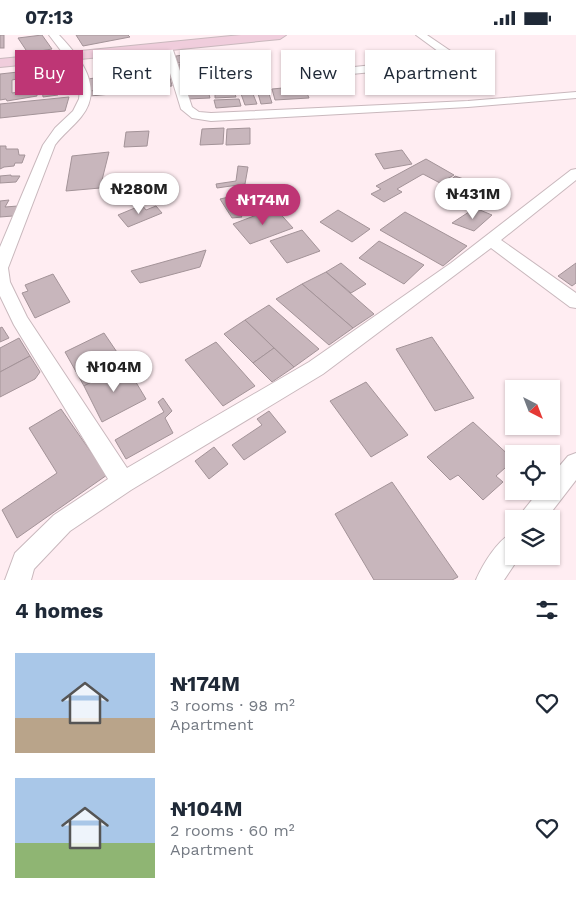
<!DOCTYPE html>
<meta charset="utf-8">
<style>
:root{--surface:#fff;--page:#f2f2f3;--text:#1f2937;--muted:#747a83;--accent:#be3675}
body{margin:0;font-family:"Work Sans",sans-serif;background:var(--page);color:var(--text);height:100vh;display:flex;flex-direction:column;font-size:19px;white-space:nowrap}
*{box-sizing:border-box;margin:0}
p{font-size:16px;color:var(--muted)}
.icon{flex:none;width:28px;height:28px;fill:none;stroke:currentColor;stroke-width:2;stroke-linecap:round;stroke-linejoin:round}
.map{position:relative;height:545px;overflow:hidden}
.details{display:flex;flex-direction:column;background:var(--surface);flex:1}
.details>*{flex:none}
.hud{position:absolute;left:15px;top:15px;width:546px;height:45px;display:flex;gap:10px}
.needle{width:32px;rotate:138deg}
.controls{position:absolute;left:505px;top:345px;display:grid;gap:10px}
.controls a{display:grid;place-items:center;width:55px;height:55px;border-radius:0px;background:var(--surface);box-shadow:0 1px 4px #0004;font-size:25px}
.price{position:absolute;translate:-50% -42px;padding:0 11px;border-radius:18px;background:#fff;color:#222;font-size:16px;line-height:32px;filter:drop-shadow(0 1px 2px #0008)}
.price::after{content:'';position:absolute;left:50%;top:30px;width:15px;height:11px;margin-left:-8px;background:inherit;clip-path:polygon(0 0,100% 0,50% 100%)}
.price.current{background:var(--accent);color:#fff}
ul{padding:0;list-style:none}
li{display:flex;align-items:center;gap:15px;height:125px;padding:0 15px}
li span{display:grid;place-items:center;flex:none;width:140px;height:100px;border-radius:0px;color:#555}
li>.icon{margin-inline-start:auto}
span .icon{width:60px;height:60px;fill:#fffc;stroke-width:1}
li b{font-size:21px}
h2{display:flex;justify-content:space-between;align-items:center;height:60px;padding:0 15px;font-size:21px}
.pill{padding:0 18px;border-radius:0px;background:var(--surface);box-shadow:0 1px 4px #0004;font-size:18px;line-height:45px}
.pill.current{background:var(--accent);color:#fff}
.status{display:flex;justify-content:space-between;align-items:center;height:35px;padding:0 25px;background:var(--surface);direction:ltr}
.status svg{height:14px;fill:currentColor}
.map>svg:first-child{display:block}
.building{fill:#c8b6bc;stroke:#a39398}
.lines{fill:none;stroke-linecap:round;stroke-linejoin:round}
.street-casing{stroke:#c9b8bd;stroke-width:2}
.secondary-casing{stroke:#c9b8bd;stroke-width:2}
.street{fill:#fff;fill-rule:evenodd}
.secondary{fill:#f0cddc;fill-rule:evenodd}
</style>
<div class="status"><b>07:13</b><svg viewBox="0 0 49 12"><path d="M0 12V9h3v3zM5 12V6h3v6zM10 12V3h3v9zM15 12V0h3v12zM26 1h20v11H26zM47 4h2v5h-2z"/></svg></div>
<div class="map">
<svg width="576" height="545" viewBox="0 0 576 545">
<rect width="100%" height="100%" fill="#ffedf2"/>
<g class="building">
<rect x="0" y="0" width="4" height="13"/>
<path d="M42 0 52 14 28 18 18 3Z"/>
<path d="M76 0H128L130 2 83 11Z"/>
<path d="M204 17 207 22 178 28 176 21Z"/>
<path d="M164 24 165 28 145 30 144 27Z"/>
<path d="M137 27 138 32 126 33 125 28Z"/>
<path d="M189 28 191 33 196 34 194 39 181 43 179 29Z"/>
<path d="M76 30 78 41 64 42 62 32Z"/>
<path d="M59 31 60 42 44 44 41 33Z"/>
<path d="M214 31 216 40 197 41 199 32Z"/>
<path d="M36 35 37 40 12 45V58L19 57V51L36 48 37 61 7 66 6 64 0 65V39Z"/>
<path d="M169 38 172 51 160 52 157 40Z"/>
<path d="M157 40 159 50 128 53 127 44Z"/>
<path d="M232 40V46L188 49 185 43Z"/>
<path d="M101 42V55L90 56 88 44Z"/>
<path d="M61 44 62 47H69L68 52 59 53 58 60 43 62 41 46Z"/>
<path d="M247 44 257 69 245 70 236 45Z"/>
<path d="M265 47 272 68 261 69 255 48Z"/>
<path d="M232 50V53H236V56H234L236 62 215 63V59H212L210 55 213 54V51Z"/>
<path d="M304 51 309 63 275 65 272 54Z"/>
<path d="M110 54 111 59 90 61V56Z"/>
<path d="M208 56 210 63 187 64 186 58Z"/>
<path d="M69 62 65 76 0 83V69Z"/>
<path d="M239 64 241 71 216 73 214 65Z"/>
<path d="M224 93 223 109 200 110 202 94Z"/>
<path d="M250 93V109L226 110 227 94Z"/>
<path d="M149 96 147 111 124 112 126 97Z"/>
<path d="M0 111H6V114H18L19 120H25L22 128H15L14 131 4 132 0 134Z"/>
<path d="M402 115 412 129 384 134 375 119Z"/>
<path d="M109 117 100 153 66 156 72 121Z"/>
<path d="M426 124 454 140 440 148 423 139 397 154 402 157 384 167 371 159 381 154 376 151Z"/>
<path d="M238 131 248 132 245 149 217 153 216 149 236 146Z"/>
<path d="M11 140V141H20L16 147 0 148V141Z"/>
<path d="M455 141 481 150 468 166 442 155Z"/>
<path d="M229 162 242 182 232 183 220 164Z"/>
<path d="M9 165 5 172 18 171 13 181 0 182V166Z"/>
<path d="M142 170 146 175 156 171 162 178 128 192 118 180Z"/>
<path d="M275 173 293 193 250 209 233 189Z"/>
<path d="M475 173 492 180 474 196 452 188Z"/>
<path d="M338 175 370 194 352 207 320 187Z"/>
<path d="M405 177 467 211 443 231 380 195Z"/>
<path d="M302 195 320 216 287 228 270 206Z"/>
<path d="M379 206 424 230 404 249 359 223Z"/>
<path d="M206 215 200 232 140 248 131 236Z"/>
<path d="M341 228 366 249 351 258 326 237Z"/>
<path d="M576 228V248L572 251 558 241Z"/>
<path d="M326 237 374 279 353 293 302 249Z"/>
<path d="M53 239 70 267 35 283 22 258 28 256 25 250Z"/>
<path d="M302 249 353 293 329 310 276 264Z"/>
<path d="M269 270 319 314 294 332 245 285Z"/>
<path d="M245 285 274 313 253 328 224 299Z"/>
<path d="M2 292 9 303 0 307V293Z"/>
<path d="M104 298 125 329 84 351 65 317Z"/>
<path d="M432 302 474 363 435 376 396 314Z"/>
<path d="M19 303 30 321 0 337V313Z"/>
<path d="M216 307 255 351 223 371 185 325Z"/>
<path d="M274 313 294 332 272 347 253 328Z"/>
<path d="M30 321 40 337 35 344 0 362V337Z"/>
<path d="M125 329 146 364 102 387 84 351Z"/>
<path d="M366 347 408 400 371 422 330 366Z"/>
<path d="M163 363 172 376 165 383 173 398 126 424 115 405 164 377 158 367Z"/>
<path d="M61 374 107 440 17 503 2 475 57 438 29 393Z"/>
<path d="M269 376 286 397 244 425 232 410 262 390 257 384Z"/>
<path d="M473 387 514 425 496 441 503 447 483 465 458 440 450 445 427 422Z"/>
<path d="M214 412 228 429 209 444 195 426Z"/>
<path d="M392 447 458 542 452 545H374L335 479Z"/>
</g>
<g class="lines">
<g class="street-casing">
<g id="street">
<path d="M49 0H59C80 22 105 53 81 82 73 92 63 99 55 110L8 233 10 247 27 282 127 433 309 327 451 228 571 135 576 134V145L501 205 576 258V273L570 272 491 213 323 339 131 455 70 496 34 534 31 545H5L15 518 54 480 108 444 14 290 0 261V212L43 110 55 93 73 76 79 64 80 54 75 34Z"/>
<path d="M416 0H427L455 19 456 24 444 30 290 45 285 42 290 39 446 22Z"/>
<path d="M167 9 172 12 192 72 199 77 211 78 468 66 576 57V63L468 72 211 86 192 83 181 74 162 12Z"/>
<path d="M576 418V445L546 484H519L523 476 539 456H551V441L568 421Z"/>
<path d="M514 497V521H520L504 545H476C483 529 498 504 514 497Z"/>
</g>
</g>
<g class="secondary-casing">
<path id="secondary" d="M241 0H286L280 4 0 32V24Z"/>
</g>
<use href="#street" class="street"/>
<use href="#secondary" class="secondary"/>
</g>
</svg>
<div class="controls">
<a><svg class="needle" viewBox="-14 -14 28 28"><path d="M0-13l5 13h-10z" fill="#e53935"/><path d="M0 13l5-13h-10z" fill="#747a83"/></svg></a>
<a><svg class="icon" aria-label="locate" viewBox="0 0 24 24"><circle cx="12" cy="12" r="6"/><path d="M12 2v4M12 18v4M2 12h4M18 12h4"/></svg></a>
<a><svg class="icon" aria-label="layers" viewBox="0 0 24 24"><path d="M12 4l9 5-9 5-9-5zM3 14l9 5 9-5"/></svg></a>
</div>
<b class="price" style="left:139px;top:180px">₦280M</b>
<b class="price" style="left:473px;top:185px">₦431M</b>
<b class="price current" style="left:263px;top:191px">₦174M</b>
<b class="price" style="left:114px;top:358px">₦104M</b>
<div class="hud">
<a class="pill current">Buy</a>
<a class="pill">Rent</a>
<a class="pill">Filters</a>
<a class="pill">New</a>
<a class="pill">Apartment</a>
</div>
</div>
<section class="details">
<h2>4 homes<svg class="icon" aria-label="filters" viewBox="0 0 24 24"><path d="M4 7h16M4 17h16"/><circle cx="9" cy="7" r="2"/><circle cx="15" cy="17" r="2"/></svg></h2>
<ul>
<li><span style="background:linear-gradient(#a9c7e8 65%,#b9a48a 0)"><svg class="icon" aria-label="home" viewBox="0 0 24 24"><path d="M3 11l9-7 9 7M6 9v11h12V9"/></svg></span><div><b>₦174M</b><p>3 rooms · 98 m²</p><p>Apartment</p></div><svg class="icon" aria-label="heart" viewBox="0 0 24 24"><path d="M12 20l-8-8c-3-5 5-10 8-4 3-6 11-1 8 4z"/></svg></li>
<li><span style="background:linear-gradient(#a9c7e8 65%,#8fb573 0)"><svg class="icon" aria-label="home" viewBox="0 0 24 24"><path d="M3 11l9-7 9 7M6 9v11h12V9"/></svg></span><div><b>₦104M</b><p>2 rooms · 60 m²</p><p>Apartment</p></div><svg class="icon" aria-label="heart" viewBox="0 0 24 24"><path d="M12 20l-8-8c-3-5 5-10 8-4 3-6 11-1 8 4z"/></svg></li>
</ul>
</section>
